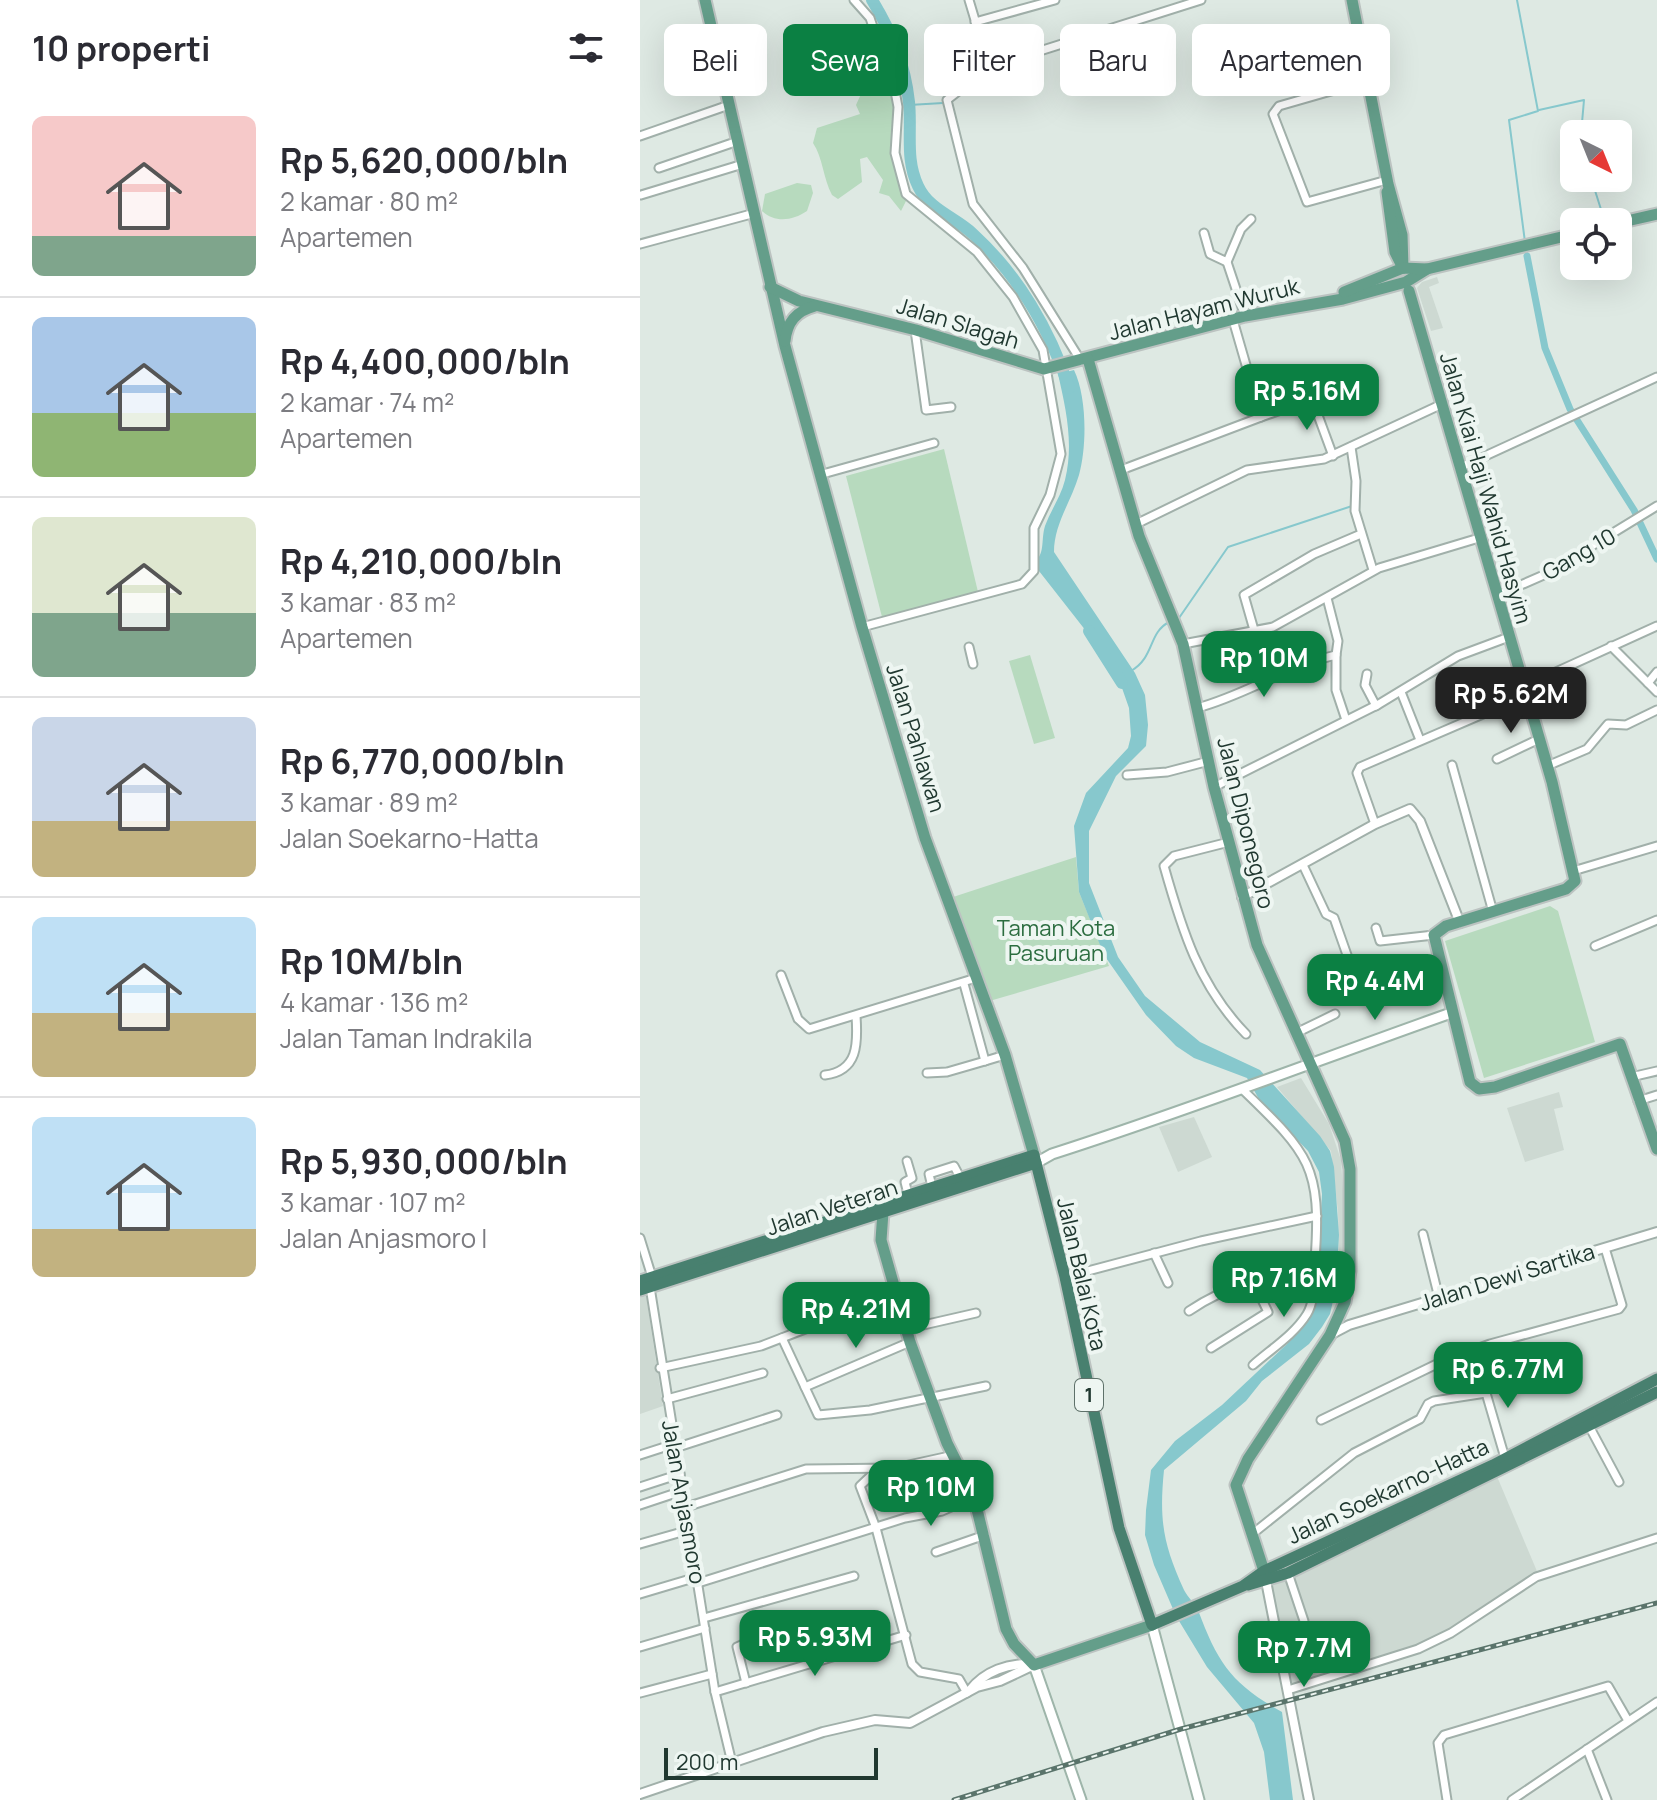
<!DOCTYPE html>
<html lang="id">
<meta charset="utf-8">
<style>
:root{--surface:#fff;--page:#f2f2f3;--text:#2b2b33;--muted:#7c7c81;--line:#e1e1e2;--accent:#0b8043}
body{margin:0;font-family:Manrope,sans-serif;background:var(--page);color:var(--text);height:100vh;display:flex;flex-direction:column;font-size:30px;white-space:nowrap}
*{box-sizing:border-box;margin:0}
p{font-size:26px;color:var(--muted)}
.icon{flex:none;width:44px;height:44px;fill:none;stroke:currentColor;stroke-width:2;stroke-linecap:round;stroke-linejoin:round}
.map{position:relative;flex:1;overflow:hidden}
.panel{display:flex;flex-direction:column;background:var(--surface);width:640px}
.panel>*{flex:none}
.top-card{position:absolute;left:24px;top:24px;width:760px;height:72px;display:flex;gap:16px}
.needle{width:52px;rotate:137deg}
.tools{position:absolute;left:920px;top:120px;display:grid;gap:16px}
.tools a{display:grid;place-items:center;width:72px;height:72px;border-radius:12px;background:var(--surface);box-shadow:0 8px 32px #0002;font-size:40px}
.scale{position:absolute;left:24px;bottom:20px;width:214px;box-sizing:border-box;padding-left:8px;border:4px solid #203830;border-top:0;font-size:22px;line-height:28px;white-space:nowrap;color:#203830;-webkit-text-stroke:6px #eef6f2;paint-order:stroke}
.price{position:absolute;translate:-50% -68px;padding:0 18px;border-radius:16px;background:var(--accent);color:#fff;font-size:26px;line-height:52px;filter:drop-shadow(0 2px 4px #0008)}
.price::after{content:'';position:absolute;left:50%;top:48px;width:24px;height:18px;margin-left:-12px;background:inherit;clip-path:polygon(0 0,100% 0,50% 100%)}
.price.active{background:#222;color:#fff}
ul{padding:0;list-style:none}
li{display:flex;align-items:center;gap:24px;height:200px;padding:0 32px}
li+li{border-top:2px solid var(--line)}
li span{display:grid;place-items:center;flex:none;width:224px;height:160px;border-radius:12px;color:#555}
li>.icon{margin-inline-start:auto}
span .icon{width:96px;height:96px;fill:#fffc;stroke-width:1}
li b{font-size:34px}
h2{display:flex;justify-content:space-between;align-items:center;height:96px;padding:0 32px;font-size:34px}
.chip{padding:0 28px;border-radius:12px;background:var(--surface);box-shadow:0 8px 32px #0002;font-size:28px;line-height:72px}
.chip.active{background:var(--accent);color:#fff}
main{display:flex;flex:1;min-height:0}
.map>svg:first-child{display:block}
.built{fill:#cdd9d2}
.green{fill:#b7dabe}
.water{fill:#87c8cd}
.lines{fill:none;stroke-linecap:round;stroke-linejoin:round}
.stream{stroke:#87c8cd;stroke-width:2}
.canal{stroke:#87c8cd;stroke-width:7}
.river{stroke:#87c8cd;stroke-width:12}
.minor-casing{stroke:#a1b0aa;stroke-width:11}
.tertiary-casing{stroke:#a1b0aa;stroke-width:12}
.secondary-casing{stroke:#9eb5aa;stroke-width:13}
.primary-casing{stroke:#bcc3c1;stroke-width:15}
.trunk-casing{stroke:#bcc3c1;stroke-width:15}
.minor{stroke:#fff;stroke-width:7}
.tertiary{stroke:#fff;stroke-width:8}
.secondary{stroke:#fff;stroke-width:9}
.primary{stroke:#649e8a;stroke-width:11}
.trunk{stroke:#48806f;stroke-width:11}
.rail-casing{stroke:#5a746b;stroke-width:5}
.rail{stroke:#eef6f2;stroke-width:2;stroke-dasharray:6;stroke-linecap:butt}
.labels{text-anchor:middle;stroke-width:8;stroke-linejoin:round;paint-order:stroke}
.shield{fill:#eef6f2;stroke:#5e716a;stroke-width:2}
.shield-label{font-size:20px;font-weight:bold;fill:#203830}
.street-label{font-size:22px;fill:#203830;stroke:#eef6f2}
.park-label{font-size:22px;fill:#2c6d40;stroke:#eef6f2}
</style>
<main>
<section class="panel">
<h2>10 properti<svg class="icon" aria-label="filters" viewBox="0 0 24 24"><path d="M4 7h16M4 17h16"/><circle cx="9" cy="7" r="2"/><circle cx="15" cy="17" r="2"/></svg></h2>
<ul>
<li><span style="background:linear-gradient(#f6c9c9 75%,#7fa58c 0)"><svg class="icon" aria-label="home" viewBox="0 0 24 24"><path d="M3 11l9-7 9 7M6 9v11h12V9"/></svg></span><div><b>Rp 5,620,000/bln</b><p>2 kamar · 80 m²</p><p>Apartemen</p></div></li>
<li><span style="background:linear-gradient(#a9c7e8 60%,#8fb573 0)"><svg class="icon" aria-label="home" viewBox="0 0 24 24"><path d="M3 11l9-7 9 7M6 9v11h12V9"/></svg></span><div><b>Rp 4,400,000/bln</b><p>2 kamar · 74 m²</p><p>Apartemen</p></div></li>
<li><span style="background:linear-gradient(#dfe7d0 60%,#7fa58c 0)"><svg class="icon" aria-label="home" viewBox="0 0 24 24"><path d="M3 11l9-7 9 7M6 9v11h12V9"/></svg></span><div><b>Rp 4,210,000/bln</b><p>3 kamar · 83 m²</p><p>Apartemen</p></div></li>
<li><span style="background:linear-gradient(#c9d6e8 65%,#c2b280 0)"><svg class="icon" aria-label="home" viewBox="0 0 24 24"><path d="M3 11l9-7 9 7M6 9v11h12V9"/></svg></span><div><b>Rp 6,770,000/bln</b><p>3 kamar · 89 m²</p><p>Jalan Soekarno-Hatta</p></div></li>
<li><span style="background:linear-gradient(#bfe0f5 60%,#c2b280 0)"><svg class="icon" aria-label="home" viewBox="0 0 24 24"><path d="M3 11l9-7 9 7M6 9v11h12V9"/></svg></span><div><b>Rp 10M/bln</b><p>4 kamar · 136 m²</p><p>Jalan Taman Indrakila</p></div></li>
<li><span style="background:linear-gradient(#bfe0f5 70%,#c2b280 0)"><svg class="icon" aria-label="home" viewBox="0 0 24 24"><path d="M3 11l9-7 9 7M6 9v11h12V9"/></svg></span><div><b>Rp 5,930,000/bln</b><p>3 kamar · 107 m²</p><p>Jalan Anjasmoro I</p></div></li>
</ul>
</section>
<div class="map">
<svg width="1017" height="1800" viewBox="0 0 1017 1800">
<rect width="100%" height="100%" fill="#dee9e3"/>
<g class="built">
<path d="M797 277 799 283 789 287 803 328 791 331 777 288 782 282Z"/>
<path d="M661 1078 689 1124 701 1160 708 1267 699 1269 698 1212 691 1151 637 1087Z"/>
<path d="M919 1092 923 1107 914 1109 924 1150 885 1162 867 1108Z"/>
<path d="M554 1117 572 1157 538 1172 519 1127Z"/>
<path d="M6 1296 23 1406 0 1414V1298Z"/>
<path d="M856 1474 899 1576 779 1649 650 1689 626 1581Z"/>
</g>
<g class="green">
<path d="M242 87 250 90 254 100 256 170 266 201 261 211 249 196 239 193 243 180 227 157 220 159 222 182 198 199 192 195C183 178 183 158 173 143L177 128 220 114 216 105 221 94H231Z"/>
<path d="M157 183 171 185 173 193 167 211C152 221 135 223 122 211L125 194Z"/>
<path d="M304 449 338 592 242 617 206 476Z"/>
<path d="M390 655 415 738 394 744 369 661Z"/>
<path d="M436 857 439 892 469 966 346 1002 310 898Z"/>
<path d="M910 906 918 911 955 1042 844 1078 805 941Z"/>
</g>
<path class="water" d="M434 370C447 397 447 446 439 475 431 502 414 524 414 552L495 673 505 695 508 725 506 746 476 776 449 831V883L478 957 505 996 560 1042 620 1070 680 1136 690 1151 694 1167 699 1235 696 1288 690 1314 682 1327 669 1344 622 1381 606 1401 524 1470C519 1520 523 1544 544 1590 548 1598 555 1603 558 1610 578 1664 592 1684 642 1712L653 1800H630L624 1752 614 1723 567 1667 536 1616 514 1565 505 1535 506 1510 511 1470 535 1441 582 1405 647 1344 676 1304 682 1194 679 1172 668 1151 620 1101 607 1078 554 1058 536 1046 506 1015 464 955 439 892 434 826 446 793 488 748 491 736 489 708 475 668 399 571 396 561C405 552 401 539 405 526 411 510 421 496 425 480 434 444 426 409 418 374Z"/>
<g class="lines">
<g class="stream">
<path d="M877 0 898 111 869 120 885 242"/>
<path d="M469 33 535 12"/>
<path d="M269 105 303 103"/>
<path d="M899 110 944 100 941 134"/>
<path d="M951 178 965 222"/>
<path d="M886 248 887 256"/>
<path d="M539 618 588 547 712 506"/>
<path d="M491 671C515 657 508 633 529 622"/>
</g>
<path class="canal" d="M887 256 905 348 930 409 994 510 1017 559"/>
<g class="river">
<path d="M232 0C252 33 265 64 269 102 272 131 265 159 278 186 289 210 315 217 333 234 378 275 410 330 429 388"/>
<path d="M449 631 482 683"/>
</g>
<g class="minor-casing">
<g id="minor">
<path d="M214 0 230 18 255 91 258 107 255 153 266 194 337 252 373 297 403 350 421 454 410 495 394 528V571L382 584 222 627"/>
<path d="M329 0 349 67"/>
<path d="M335 22 415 0"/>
<path d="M726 81 639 106 633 114 667 202 747 180"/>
<path d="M0 136 89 105"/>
<path d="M19 168 98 141"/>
<path d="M1 195 103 164"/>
<path d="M564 233 570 254 587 262"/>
<path d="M0 244 115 213"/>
<path d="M605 316 587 262 601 229 611 219"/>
<path d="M275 330 286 410 311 407"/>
<path d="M441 361 383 268 333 204 307 100 349 67 561 0"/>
<path d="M672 399 693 456"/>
<path d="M621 417 672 399 663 379"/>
<path d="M711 447 716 481 715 511 733 570"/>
<path d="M819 468 1017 377"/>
<path d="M481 470 621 417 593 320"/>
<path d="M179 475 294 443"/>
<path d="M496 524 607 470 684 459 800 405"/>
<path d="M858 595 906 574 1017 506"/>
<path d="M687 598 698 641 696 655"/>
<path d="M614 630 604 595 674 554 721 534"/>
<path d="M543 644 633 627 739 568 839 538"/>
<path d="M971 646 1017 692"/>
<path d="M329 647 333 664"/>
<path d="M727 674 725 685 736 706"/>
<path d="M1008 683 1017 672"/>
<path d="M885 686 1017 626"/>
<path d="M761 692 780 740"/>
<path d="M557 708C606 695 647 666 696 655V690L706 720"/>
<path d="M857 759 899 739"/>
<path d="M812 765 853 912"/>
<path d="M907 766 947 749 968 724 986 725 1017 710"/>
<path d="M487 775 527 772 569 761"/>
<path d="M574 787 739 704 818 656 869 637"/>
<path d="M735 824 717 773 720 767 887 695"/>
<path d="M589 842 534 856 524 866C542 930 559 986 606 1034"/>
<path d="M663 865 686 914 694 918 719 989"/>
<path d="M933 871 1017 846"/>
<path d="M736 928 740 941 794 935"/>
<path d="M955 946 1017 920"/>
<path d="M141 975 158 1019 169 1029 336 978"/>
<path d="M324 984 345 1061 365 1055"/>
<path d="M656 1033 695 1014"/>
<path d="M287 1073 307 1072 345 1061"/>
<path d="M185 1075C218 1071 218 1044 216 1016"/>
<path d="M991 1077 1017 1071"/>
<path d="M603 1090C668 1153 682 1165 675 1260 673 1278 676 1299 667 1314 654 1335 631 1349 613 1365"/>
<path d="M998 1101 1017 1095"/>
<path d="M267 1161 272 1178 265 1182 268 1194"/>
<path d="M292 1187 289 1174 314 1166 322 1181"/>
<path d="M783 1234 799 1298"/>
<path d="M0 1238 12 1277"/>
<path d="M514 1253 528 1283"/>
<path d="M425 1277 561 1241 677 1216"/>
<path d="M10 1287 75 1692 92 1763"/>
<path d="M549 1311C587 1285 629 1275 674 1271"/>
<path d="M266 1329 336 1313"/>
<path d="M142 1338 178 1415 230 1410 346 1386"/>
<path d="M571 1348 628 1312 613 1281"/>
<path d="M20 1368 121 1346 256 1294"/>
<path d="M165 1387 270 1342"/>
<path d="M27 1399 123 1373"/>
<path d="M681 1420 801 1362 850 1344 979 1309 982 1305 965 1248"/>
<path d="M949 1426 979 1482"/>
<path d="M35 1448 137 1415"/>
<path d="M0 1455 34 1444"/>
<path d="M239 1468 220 1486 236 1528 272 1664 280 1672 319 1679 327 1693"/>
<path d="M0 1487 40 1474"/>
<path d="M0 1505 42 1491"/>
<path d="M46 1507 166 1469 255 1468 314 1455"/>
<path d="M611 1535 714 1453 780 1419 788 1404 794 1401 846 1393 865 1458"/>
<path d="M0 1544 49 1530"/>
<path d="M296 1552 345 1535"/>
<path d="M648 1573 664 1621"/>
<path d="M58 1583 265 1518 302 1511 334 1497"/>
<path d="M0 1594 57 1577"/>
<path d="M64 1618 214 1576"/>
<path d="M0 1647 65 1628"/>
<path d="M106 1683 97 1647 119 1637"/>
<path d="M648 1690 778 1649 811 1633 896 1577 1017 1538"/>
<path d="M75 1692 266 1635"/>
<path d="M0 1693 72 1674"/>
<path d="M947 1749 967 1800"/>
<path d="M807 1800 798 1743 804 1735 968 1686 987 1719"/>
<path d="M872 1800 1017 1702"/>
</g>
</g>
<g class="tertiary-casing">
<g id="tertiary">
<path d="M602 897 735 824 770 809 780 821 820 923"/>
<path d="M690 1335 709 1325 1017 1232"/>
<path d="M626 1581 669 1800"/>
<path d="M330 1690C345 1671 368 1663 392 1664"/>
<path d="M0 1794 183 1732 235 1720 270 1723 337 1687 360 1681 394 1665"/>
</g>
</g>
<g class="secondary-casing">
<g id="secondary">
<path d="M396 1163 412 1154C547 1111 678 1060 811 1013"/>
<path d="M512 1625 559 1800"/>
<path d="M394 1665 441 1800"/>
</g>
</g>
<g class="primary-casing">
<g id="primary">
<path d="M65 0 145 346 222 627 285 838 365 1055 394 1155"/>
<path d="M712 0 748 184 762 235 763 268"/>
<path d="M747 192 755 252 763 268"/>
<path d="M978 223 1017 214"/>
<path d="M130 287 159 301 276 330 404 369 605 316 703 299 766 282 787 269"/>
<path d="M769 291 912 782 935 881 926 889 806 926 794 935 830 1082 839 1089 855 1087 980 1044 1017 1149"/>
<path d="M704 292 763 268 787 269 934 234"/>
<path d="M145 341C147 322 156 311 175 306"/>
<path d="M448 359 499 536 543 644 574 787 617 945 705 1141 710 1169V1271L705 1302 690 1335 608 1459 596 1485 624 1571"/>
<path d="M243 1212 241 1240 270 1342 307 1443 334 1497 366 1629 374 1644 394 1665 512 1625"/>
</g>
</g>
<g class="trunk-casing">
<g id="trunk">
<path d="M0 1281 394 1155 425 1277 479 1528 512 1625 603 1586 624 1571 853 1465 1017 1379"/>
<path d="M0 1290 396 1163"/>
<path d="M608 1585 648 1573 1017 1392"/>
</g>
</g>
<use href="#minor" class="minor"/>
<use href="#tertiary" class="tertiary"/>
<use href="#secondary" class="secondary"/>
<use href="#primary" class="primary"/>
<use href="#trunk" class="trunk"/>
<g class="rail-casing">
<path id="rail" d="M314 1800 541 1729 1017 1603"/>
</g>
<use href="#rail" class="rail"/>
</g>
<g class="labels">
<rect class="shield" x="435" y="1379" width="28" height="32" rx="6"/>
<g class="shield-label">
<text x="449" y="1402">1</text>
</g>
<g class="street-label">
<text transform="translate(564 309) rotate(-14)" y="8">Jalan Hayam Wuruk</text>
<text transform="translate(318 323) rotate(17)" y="8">Jalan Slagah</text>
<text transform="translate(846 488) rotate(74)" y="8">Jalan Kiai Haji Wahid Hasyim</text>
<text transform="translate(939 554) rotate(-30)" y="8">Gang 10</text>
<text transform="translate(276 738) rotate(73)" y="8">Jalan Pahlawan</text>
<text transform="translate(606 823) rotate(76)" y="8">Jalan Diponegoro</text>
<text transform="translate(192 1207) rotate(-18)" y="8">Jalan Veteran</text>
<text transform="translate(442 1274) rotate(77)" y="8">Jalan Balai Kota</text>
<text transform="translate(867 1277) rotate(-17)" y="8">Jalan Dewi Sartika</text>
<text transform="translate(748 1491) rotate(-25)" y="8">Jalan Soekarno-Hatta</text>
<text transform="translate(44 1502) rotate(80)" y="8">Jalan Anjasmoro</text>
</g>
<g class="park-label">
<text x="416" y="936">Taman Kota<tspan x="416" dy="25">Pasuruan</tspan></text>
</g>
</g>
</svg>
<div class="tools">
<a><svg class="needle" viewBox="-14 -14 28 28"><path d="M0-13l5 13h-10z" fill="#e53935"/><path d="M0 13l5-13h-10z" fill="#7c7c81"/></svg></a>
<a><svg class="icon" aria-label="locate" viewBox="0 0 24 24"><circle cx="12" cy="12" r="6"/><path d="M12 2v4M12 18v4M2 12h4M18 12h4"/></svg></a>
</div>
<div class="scale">200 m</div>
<b class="price" style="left:667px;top:432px">Rp 5.16M</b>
<b class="price" style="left:624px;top:699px">Rp 10M</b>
<b class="price active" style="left:871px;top:735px">Rp 5.62M</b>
<b class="price" style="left:735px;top:1022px">Rp 4.4M</b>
<b class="price" style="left:644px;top:1319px">Rp 7.16M</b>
<b class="price" style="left:216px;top:1350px">Rp 4.21M</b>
<b class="price" style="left:868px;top:1410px">Rp 6.77M</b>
<b class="price" style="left:291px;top:1528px">Rp 10M</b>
<b class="price" style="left:175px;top:1678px">Rp 5.93M</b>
<b class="price" style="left:664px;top:1689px">Rp 7.7M</b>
<div class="top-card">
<a class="chip">Beli</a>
<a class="chip active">Sewa</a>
<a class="chip">Filter</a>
<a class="chip">Baru</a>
<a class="chip">Apartemen</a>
</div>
</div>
</main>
